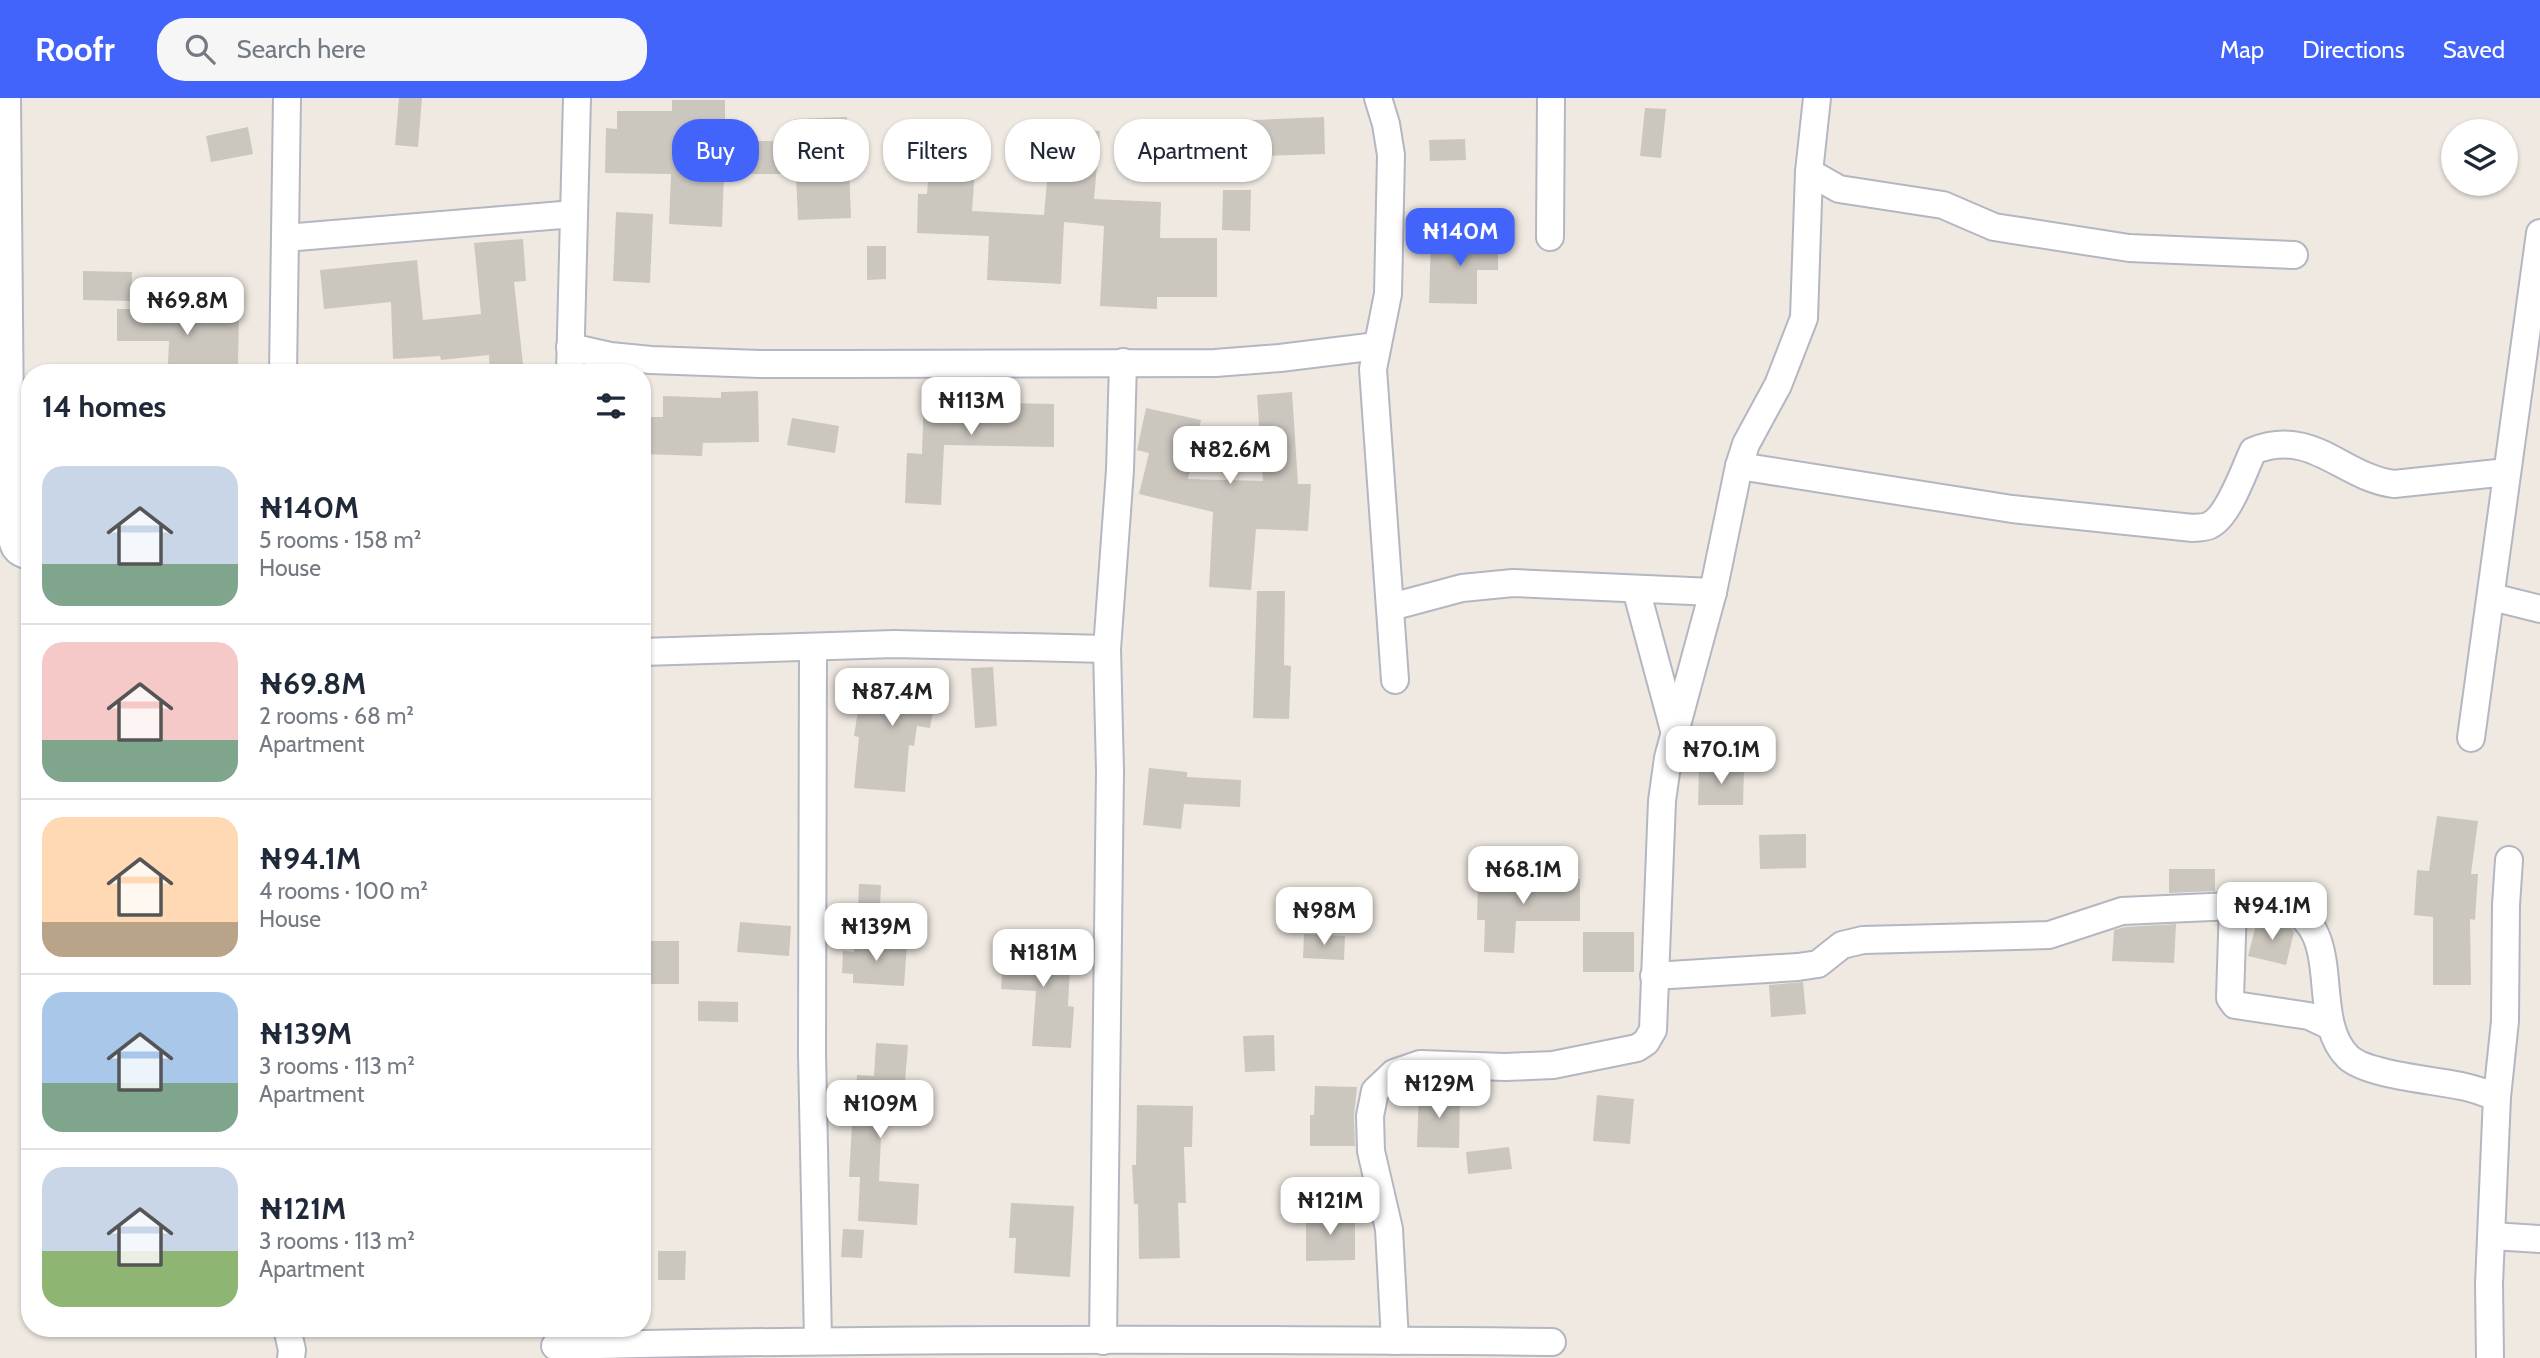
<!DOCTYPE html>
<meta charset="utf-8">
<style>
:root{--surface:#fff;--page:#f6f6f7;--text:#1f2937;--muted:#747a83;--line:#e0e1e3;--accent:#4264fb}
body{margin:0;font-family:Cabin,sans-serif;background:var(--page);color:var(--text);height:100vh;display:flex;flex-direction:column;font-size:26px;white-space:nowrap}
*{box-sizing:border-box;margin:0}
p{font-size:23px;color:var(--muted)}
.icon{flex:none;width:38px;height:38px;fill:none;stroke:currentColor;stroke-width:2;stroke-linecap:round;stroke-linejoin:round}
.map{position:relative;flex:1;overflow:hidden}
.side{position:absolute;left:21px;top:266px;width:630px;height:973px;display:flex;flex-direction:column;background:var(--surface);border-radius:28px;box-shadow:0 2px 5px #0004}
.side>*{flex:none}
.guide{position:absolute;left:672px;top:21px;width:665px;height:63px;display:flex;gap:14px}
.buttons{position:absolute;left:2441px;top:21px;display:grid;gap:14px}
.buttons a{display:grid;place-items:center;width:77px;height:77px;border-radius:50%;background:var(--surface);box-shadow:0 2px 5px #0004;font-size:35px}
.price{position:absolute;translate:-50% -60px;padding:0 16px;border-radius:14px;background:#fff;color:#222;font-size:23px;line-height:46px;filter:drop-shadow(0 2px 4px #0008)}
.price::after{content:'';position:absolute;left:50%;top:42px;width:21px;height:16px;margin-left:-10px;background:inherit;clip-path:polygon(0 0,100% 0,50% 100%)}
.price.selected{background:var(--accent);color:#fff}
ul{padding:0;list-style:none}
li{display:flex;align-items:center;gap:21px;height:175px;padding:0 21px}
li+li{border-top:2px solid var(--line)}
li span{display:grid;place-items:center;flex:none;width:196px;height:140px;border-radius:21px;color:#555}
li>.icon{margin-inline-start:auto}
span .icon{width:84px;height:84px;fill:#fffc;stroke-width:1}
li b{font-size:30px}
h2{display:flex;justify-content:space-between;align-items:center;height:84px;padding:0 21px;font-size:30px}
.tag{padding:0 24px;border-radius:28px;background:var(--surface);box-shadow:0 2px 5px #0004;font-size:24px;line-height:63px}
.tag.selected{background:var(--accent);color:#fff}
header{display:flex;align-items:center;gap:42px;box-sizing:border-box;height:98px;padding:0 35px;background:var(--accent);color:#fff}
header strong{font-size:33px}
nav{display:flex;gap:38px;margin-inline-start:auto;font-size:24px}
.search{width:490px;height:63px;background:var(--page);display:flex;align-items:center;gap:18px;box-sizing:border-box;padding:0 24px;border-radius:28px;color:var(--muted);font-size:26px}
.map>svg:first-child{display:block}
.building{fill:#cbc7bf}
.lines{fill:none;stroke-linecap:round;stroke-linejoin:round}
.street-casing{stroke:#b4b7c1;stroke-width:30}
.street{stroke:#fff;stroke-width:26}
</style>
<header>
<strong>Roofr</strong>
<div class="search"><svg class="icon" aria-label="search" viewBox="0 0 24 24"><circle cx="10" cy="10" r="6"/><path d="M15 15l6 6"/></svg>Search here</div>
<nav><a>Map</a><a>Directions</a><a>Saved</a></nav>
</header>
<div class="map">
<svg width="2540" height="1260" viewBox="0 0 2540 1260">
<rect width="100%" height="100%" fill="#efe9e1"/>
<g class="building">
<path d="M399 0H422L418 49 395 47Z"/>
<path d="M672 2H725V43H795L794 21 847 19 851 120 798 122 796 76H724L722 129 669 126 671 76 605 75 606 30 617 31V13H672Z"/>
<path d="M1645 10 1666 11 1661 60 1640 58Z"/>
<path d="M1324 19 1325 56 1233 59 1180 55 1182 27 1232 31V23Z"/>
<path d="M932 24 978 28 972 113 1044 117 1052 28 1100 33 1094 101 1161 104 1160 140H1217V199H1157V211L1100 208 1104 128 1064 124 1061 186 987 182 989 138 917 135 918 96H927Z"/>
<path d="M248 29 253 56 211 64 206 38Z"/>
<path d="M1465 41 1466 62 1430 63 1429 42Z"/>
<path d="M1223 92H1251L1250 133 1222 132Z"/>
<path d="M616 114 653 116 650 185 613 183Z"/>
<path d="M1431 140H1498V172H1477V206L1429 205Z"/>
<path d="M523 141 526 183 514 184 524 275H490L489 257 441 262 440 258 393 261 391 204 324 211 320 172 417 162 423 222 481 216 474 145Z"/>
<path d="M867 148H886V181L867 182Z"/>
<path d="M83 173 132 174 131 203 83 202Z"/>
<path d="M117 211H137V214L239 215 238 267H228V275H187V266H168L169 243H117Z"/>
<path d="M758 293 759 344 703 345 702 358 642 356V319H663V298L721 300V294Z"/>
<path d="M1292 294 1298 386H1311L1308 433 1256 431 1251 492 1209 489 1213 414 1139 396 1149 355 1137 352 1146 310 1201 322 1188 381 1263 383 1257 297Z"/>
<path d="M924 296 945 297 944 304 1054 306V349L944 347 941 407 905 405 907 355 922 356Z"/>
<path d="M792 320 839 328 835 355 787 347Z"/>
<path d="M1257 493H1285L1284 567 1291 568 1289 621 1253 620Z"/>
<path d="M993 569 997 628 975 630 971 570Z"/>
<path d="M881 570 939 580 930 630 917 628 914 648 909 647 905 694 854 690 859 639 854 638 860 600 876 602Z"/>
<path d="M1699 669H1744L1743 707H1698Z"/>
<path d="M1149 670 1187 674V679L1241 682 1240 709 1184 706 1181 731 1143 727Z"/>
<path d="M2437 718 2478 723 2471 776H2478L2475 822 2470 821 2471 887H2433V819L2414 817 2417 772 2429 773Z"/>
<path d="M1806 736V770L1760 771 1759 737Z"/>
<path d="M2169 771H2215V793L2169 795Z"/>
<path d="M1478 780 1580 781V823H1516L1514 855 1484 854 1485 822H1477Z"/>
<path d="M859 786 881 787 880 810 858 809Z"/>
<path d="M2275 822 2290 829 2294 834 2286 867 2248 858 2257 823Z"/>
<path d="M740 824 791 828 789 858 737 854Z"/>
<path d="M2176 826 2174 865 2112 863 2114 832 2125 829Z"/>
<rect x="1583" y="834" width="51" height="40"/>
<path d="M1304 836 1345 838 1344 862 1303 860Z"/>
<rect x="642" y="843" width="37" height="43"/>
<path d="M855 843 907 846 904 888 853 885V876L842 875 843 853 854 854Z"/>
<path d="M1004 845 1071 849 1068 908 1074 909 1071 950 1032 948 1036 893 1001 891Z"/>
<path d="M1803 884 1806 916 1771 919 1769 887Z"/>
<path d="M698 903 738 904V924L698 923Z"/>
<path d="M1274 937 1275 973 1245 974 1243 938Z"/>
<path d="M876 945 908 947 902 1019 882 1018 879 1083 919 1086 917 1127 858 1123 860 1079H849L854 993H856L857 977 874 978Z"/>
<path d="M1315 988 1357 989 1354 1018 1355 1048H1310V1017H1314Z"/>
<path d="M1419 993 1460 994 1459 1050 1417 1049Z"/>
<path d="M1597 997 1634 1001 1630 1046 1593 1043Z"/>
<path d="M1137 1007 1193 1008 1192 1049H1184L1186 1105H1178L1180 1160 1139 1161 1138 1106H1134L1132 1067H1136Z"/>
<path d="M1509 1049 1512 1071 1468 1076 1466 1054Z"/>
<path d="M1011 1105 1074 1108 1070 1179 1014 1175 1016 1140H1009Z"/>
<path d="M1306 1115H1355V1162L1306 1163Z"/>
<path d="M843 1131 864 1132 862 1160 841 1159Z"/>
<path d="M658 1153H686L685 1182H658Z"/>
</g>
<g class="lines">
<g class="street-casing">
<g id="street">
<path d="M7 0 11 435C13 449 15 455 30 458"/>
<path d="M1378 0 1386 26 1391 57 1388 196 1373 271 1395 582"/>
<path d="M1809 74 1839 91 1943 107 1994 129 2129 150 2294 157"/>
<path d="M1550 139 1551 0"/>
<path d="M285 140 574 116"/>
<path d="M570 249 610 258 651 262 760 266H843L1215 265 1280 260 1377 248"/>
<path d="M283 275 287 0"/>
<path d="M570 275 577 0"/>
<path d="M1739 368 2012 411 2193 430C2199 429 2205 430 2210 427 2229 418 2244 372 2253 353 2313 329 2341 379 2394 386L2507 374"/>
<path d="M1636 491 1674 632"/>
<path d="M2492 499 2540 511"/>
<path d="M1391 509 1462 490 1513 485 1713 494"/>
<path d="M813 550 812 956 818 1242"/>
<path d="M642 554 894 546 1107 551"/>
<path d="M2471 640 2540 135"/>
<path d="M2233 807 2230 900 2235 907 2309 918 2330 928"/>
<path d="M1654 878 1798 869 1818 866 1842 847 1863 842 2049 837 2122 813 2277 806C2350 824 2306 918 2348 959 2367 977 2434 982 2461 988 2473 990 2485 995 2497 999"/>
<path d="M2492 1138 2540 1141"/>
<path d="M287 1230 292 1252 291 1260"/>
<path d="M1103 1243 1110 673 1107 551 1120 372 1123 264"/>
<path d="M1395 1243 1389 1131 1371 1053 1370 1018 1375 993 1394 975 1420 966 1505 969 1553 967 1637 950 1646 944 1653 932 1662 703 1668 660 1713 494 1739 368 1746 346 1778 287 1804 220 1809 74 1817 0"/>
<path d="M555 1248C887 1240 1220 1241 1552 1244"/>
<path d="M2490 1260 2489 1186 2497 999 2505 923 2506 807 2509 762"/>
</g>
</g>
<use href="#street" class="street"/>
</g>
</svg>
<div class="buttons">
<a><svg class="icon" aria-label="layers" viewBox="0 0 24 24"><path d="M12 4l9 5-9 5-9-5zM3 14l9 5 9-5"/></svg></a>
</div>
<b class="price selected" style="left:1460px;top:170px">₦140M</b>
<b class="price" style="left:187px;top:239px">₦69.8M</b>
<b class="price" style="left:971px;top:339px">₦113M</b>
<b class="price" style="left:1230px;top:388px">₦82.6M</b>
<b class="price" style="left:892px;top:630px">₦87.4M</b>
<b class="price" style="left:1721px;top:688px">₦70.1M</b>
<b class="price" style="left:1523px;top:808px">₦68.1M</b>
<b class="price" style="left:2272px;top:844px">₦94.1M</b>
<b class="price" style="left:1324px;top:849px">₦98M</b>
<b class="price" style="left:876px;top:865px">₦139M</b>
<b class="price" style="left:1043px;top:891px">₦181M</b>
<b class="price" style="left:1439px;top:1022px">₦129M</b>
<b class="price" style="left:880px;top:1042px">₦109M</b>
<b class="price" style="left:1330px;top:1139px">₦121M</b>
<div class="guide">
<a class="tag selected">Buy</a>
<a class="tag">Rent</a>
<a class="tag">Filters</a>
<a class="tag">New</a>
<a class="tag">Apartment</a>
</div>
<section class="side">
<h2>14 homes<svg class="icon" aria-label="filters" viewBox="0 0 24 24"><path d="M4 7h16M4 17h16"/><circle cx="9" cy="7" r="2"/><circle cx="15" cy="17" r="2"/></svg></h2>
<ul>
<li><span style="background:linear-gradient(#c9d6e8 70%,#7fa58c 0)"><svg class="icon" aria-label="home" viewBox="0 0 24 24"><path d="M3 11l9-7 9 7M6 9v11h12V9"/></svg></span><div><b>₦140M</b><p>5 rooms · 158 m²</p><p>House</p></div></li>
<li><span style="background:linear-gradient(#f6c9c9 70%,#7fa58c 0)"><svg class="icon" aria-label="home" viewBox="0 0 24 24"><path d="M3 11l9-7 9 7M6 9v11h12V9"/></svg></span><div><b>₦69.8M</b><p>2 rooms · 68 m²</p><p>Apartment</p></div></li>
<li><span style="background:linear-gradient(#ffd9b3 75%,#b9a48a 0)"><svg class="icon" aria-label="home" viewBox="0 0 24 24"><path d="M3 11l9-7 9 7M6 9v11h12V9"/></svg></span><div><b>₦94.1M</b><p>4 rooms · 100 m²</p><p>House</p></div></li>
<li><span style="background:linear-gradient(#a9c7e8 65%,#7fa58c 0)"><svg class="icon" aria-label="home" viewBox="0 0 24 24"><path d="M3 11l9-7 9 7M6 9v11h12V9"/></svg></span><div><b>₦139M</b><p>3 rooms · 113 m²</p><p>Apartment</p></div></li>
<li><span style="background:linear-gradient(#c9d6e8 60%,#8fb573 0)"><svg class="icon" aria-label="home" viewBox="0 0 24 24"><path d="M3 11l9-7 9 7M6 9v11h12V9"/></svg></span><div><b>₦121M</b><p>3 rooms · 113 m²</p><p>Apartment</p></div></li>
</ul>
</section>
</div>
